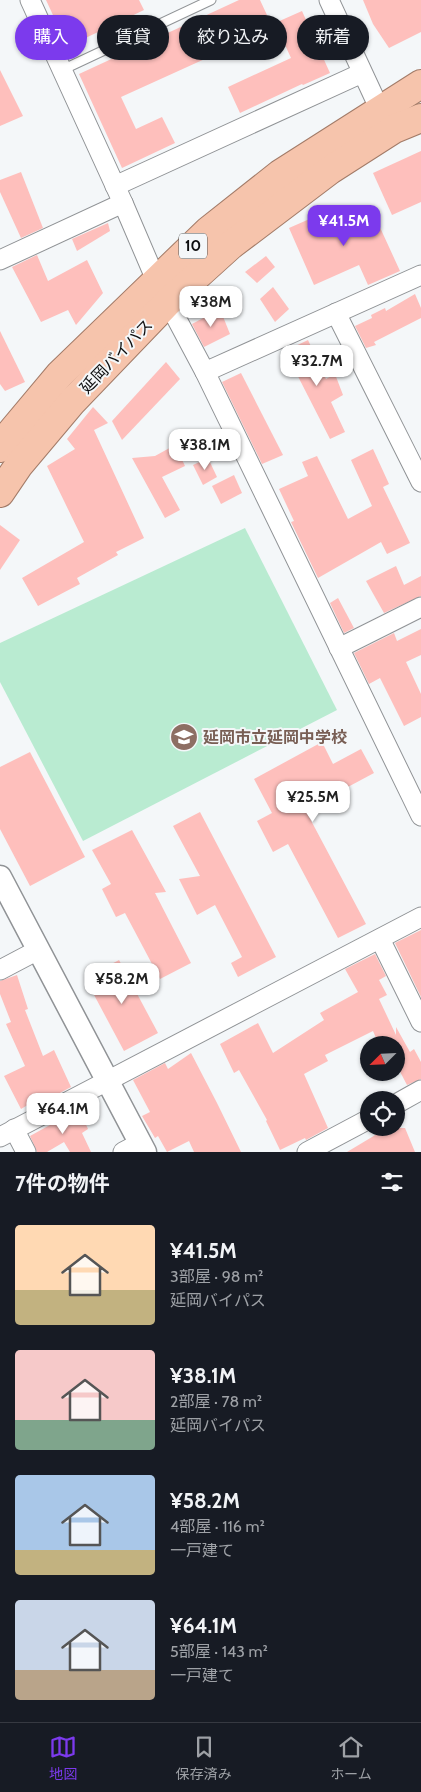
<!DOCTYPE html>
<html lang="ja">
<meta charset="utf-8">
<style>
:root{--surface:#171b24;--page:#242831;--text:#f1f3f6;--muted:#9ea1a6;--line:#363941;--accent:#7c3aed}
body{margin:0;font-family:Cabin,"Noto Sans JP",sans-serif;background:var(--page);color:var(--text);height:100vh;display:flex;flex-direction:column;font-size:19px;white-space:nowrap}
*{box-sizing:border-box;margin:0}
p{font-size:16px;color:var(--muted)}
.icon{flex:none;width:28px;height:28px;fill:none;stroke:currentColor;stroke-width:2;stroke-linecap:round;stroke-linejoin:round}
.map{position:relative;height:1152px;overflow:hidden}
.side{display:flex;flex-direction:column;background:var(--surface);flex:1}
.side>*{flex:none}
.top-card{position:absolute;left:15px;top:15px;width:391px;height:45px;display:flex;gap:10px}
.needle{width:32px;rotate:246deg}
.buttons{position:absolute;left:360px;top:1036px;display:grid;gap:10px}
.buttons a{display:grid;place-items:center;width:45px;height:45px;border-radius:50%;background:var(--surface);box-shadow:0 1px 4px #0004;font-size:25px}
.price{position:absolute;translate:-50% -42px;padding:0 11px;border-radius:10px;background:#fff;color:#222;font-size:16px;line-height:32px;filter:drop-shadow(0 1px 2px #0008)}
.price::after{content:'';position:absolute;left:50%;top:30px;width:15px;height:11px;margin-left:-8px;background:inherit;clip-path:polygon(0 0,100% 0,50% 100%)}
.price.active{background:var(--accent);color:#fff}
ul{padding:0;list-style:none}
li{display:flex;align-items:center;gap:15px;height:125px;padding:0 15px}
li span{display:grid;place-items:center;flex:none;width:140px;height:100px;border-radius:5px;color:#555}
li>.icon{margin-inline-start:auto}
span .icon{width:60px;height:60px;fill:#fffc;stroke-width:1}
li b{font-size:21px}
h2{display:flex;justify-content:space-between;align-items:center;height:60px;padding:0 15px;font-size:21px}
.pill{padding:0 18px;border-radius:22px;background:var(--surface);box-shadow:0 1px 4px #0004;font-size:18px;line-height:45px}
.pill.active{background:var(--accent);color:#fff}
.tab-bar{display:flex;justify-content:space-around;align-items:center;height:70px;border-top:1px solid var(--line);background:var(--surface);font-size:14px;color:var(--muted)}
.tab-bar a{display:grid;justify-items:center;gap:2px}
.tab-bar .active{color:var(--accent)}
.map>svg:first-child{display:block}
.green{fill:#b9ebd1}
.building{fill:#febfbc}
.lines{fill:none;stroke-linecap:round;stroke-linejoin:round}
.service-casing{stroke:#909396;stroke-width:11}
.minor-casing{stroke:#909396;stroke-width:21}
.tertiary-casing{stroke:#909396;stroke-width:25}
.trunk-casing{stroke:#a27b68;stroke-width:30}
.service{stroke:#fff;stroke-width:9}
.minor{stroke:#fff;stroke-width:19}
.tertiary{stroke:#fff;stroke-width:22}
.trunk{stroke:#f6c4ac;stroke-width:28}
.labels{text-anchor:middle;stroke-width:4;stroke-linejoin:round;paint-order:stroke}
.shield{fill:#f4f7f9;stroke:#525455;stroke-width:1}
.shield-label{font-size:15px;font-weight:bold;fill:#0d0e0f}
.street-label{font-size:16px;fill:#0d0e0f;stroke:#f4f7f9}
.education-label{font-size:16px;font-weight:bold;fill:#785e54;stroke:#f4f7f9;text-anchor:start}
</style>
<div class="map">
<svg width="421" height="1152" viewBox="0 0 421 1152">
<rect width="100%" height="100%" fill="#f4f7f9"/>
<path class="green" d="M245 528 337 710 83 841 0 682V643Z"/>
<g class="building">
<path d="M46 0H139L144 10 73 44 65 41Z"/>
<path d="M239 0H260L273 28 121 97 136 129 162 117 175 143 122 168 79 74Z"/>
<path d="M363 0H421V32L389 48 373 24Z"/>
<path d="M302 11 330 73 303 85 302 84 240 113 228 87 291 58 275 23Z"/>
<path d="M0 70 23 116 0 126Z"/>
<path d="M421 151V202L392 215 373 173Z"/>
<path d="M21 172 43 228 21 238 0 192V180Z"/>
<path d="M330 210 337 226 372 210 400 271 368 285 359 265 314 285 289 228Z"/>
<path d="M108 223 110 231 77 251 72 239Z"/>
<path d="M37 255 48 281 87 260 103 293 76 325 68 310 41 322 12 267Z"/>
<path d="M266 256 275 267 257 283 245 272Z"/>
<path d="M273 287 289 309 275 322 260 299Z"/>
<path d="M415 294 421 308V318L374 342 376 345 366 348 355 326 372 318 371 315 385 308 386 311Z"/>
<path d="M220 309 230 334 204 347 192 324Z"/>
<path d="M0 331 25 382 5 391 0 384Z"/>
<path d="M308 340 326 379 335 374 343 395 331 402 345 432 330 439 285 351Z"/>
<path d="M166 362 180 379 122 440 112 421Z"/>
<path d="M241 373 283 455 262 464 222 382Z"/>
<path d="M93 407 108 423 94 430 144 538 116 552 118 555 77 578 80 584 38 606 22 578 84 542 47 466 75 449 67 439Z"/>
<path d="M175 445 185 466 162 477 180 510 165 518 132 458 155 456Z"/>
<path d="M373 449 389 484 383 487 410 543 387 554 381 542 318 578 291 522 294 521 279 489 308 476 302 462 317 456 348 519 372 506 351 460Z"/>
<path d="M208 458 217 477 203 485 193 465Z"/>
<path d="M234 475 242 493 221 504 212 486Z"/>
<path d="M0 525 20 540 0 570Z"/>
<path d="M396 566 404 585 421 576V596L384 613 366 581Z"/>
<path d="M338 598 354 628 344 633 330 603Z"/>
<path d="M421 629V655L406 662 421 694V717L404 726 380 678 369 684 354 653 394 633 397 641Z"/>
<path d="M322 742 333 764 361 749 374 773 346 788 348 791 307 813 366 924 338 938 288 844 273 852 257 821 272 813 254 779Z"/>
<path d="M30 752 85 857 30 886 0 829V767Z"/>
<path d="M200 812 276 957 238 977 231 963 242 957 215 905 197 915 179 879 200 876 173 826Z"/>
<path d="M132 830 166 892 155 893 191 963 160 979 125 913 116 917 102 889 111 884 92 850Z"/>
<path d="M421 930V997L395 943Z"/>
<path d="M375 954 386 976 379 980 387 995 379 999 396 1035V1027L410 1052 414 1049 421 1062V1079L407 1085 396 1064V1045H379L373 1031 325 1055 328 1061 304 1074 328 1128 306 1140 305 1138 280 1150 266 1121 267 1120 239 1070 234 1073 220 1044 258 1023 273 1053 324 1020 320 1013 358 992 345 969Z"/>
<path d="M119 960 158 1033 124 1051 85 978Z"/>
<path d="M17 975 28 1009 25 1010 43 1056 54 1050 71 1087 43 1102 41 1097 21 1109 4 1076 25 1066 6 1024 11 1022 0 994V981Z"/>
<path d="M191 1053 217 1103 241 1152H194L189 1141 167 1152 158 1136 155 1138 142 1116 150 1112 133 1080 165 1063 168 1069Z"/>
<path d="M79 1109 88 1129 82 1133 91 1152H70L64 1142 47 1152H37L30 1136Z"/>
<path d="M387 1128H405L415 1152H347Z"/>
</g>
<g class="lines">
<g class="service-casing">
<path id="service" d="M62 70 211 0"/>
</g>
<g class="minor-casing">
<g id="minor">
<path d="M30 0 123 203 156 280 205 372 421 816"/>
<path d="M329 0 380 110"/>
<path d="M115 186 362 73"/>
<path d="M0 260 123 203"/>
<path d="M336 313 421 482"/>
<path d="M205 372 421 275"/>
<path d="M339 648 421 607"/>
<path d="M380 939 421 1022"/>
<path d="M0 970 38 950"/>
<path d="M396 1104 421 1090"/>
<path d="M14 1129 26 1152"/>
<path d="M0 1137 421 917"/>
<path d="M123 1152 140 1143"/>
<path d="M307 1152 369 1119"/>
</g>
</g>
<g class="tertiary-casing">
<path id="tertiary" d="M0 877 145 1152"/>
</g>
<g class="trunk-casing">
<g id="trunk">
<path d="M0 448 8 436 60 374 208 231 280 174 421 84"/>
<path d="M0 493 19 465 72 402 168 302 231 245 330 170 394 129 421 118"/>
</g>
</g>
<use href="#service" class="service"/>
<use href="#minor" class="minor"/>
<use href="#tertiary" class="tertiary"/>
<use href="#trunk" class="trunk"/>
</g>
<defs>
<g id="school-disc" transform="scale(1.4375)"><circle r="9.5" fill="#8d6e63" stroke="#f4f7f9"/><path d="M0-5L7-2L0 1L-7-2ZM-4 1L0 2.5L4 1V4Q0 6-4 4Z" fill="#fff"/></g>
</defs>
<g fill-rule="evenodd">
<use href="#school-disc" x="184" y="737"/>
</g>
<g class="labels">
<rect class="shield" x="179" y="233.5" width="28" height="25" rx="4"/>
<g class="shield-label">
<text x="193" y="251">10</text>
</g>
<g class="street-label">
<text transform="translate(116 356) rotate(-46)" y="6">延岡バイパス</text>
</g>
<g class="education-label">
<text x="203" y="743">延岡市立延岡中学校</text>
</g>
</g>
</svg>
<div class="buttons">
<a><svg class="needle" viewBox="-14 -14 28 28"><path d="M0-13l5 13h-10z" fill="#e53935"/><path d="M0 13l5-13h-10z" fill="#9ea1a6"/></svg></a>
<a><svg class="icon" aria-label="locate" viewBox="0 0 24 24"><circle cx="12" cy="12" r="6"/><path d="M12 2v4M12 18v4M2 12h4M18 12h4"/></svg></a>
</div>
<b class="price active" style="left:344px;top:247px">¥41.5M</b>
<b class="price" style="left:211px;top:328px">¥38M</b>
<b class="price" style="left:317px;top:387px">¥32.7M</b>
<b class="price" style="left:205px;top:471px">¥38.1M</b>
<b class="price" style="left:313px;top:823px">¥25.5M</b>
<b class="price" style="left:122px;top:1005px">¥58.2M</b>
<b class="price" style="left:63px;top:1135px">¥64.1M</b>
<div class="top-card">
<a class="pill active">購入</a>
<a class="pill">賃貸</a>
<a class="pill">絞り込み</a>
<a class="pill">新着</a>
</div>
</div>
<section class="side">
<h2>7件の物件<svg class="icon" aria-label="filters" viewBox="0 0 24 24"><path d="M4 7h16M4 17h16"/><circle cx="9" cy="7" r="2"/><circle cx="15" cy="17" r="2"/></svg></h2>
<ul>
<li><span style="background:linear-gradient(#ffd9b3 65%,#c2b280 0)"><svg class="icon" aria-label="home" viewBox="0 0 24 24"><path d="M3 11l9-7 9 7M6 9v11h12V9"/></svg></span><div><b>¥41.5M</b><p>3部屋 · 98 m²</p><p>延岡バイパス</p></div></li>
<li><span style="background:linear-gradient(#f6c9c9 70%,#7fa58c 0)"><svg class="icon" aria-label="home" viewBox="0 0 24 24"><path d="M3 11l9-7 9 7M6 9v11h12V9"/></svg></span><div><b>¥38.1M</b><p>2部屋 · 78 m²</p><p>延岡バイパス</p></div></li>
<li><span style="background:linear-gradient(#a9c7e8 75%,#c2b280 0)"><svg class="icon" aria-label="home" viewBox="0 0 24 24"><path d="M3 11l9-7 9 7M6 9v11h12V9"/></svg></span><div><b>¥58.2M</b><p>4部屋 · 116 m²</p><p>一戸建て</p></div></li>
<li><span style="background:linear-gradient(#c9d6e8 70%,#b9a48a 0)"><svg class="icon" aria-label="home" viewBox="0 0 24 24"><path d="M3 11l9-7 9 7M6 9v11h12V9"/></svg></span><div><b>¥64.1M</b><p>5部屋 · 143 m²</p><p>一戸建て</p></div></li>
</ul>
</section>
<nav class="tab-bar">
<a class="active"><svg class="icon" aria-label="map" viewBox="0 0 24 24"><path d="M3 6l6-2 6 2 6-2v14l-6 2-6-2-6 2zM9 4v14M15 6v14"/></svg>地図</a>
<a><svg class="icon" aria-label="saved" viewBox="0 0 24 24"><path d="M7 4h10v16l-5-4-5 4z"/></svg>保存済み</a>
<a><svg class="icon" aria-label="home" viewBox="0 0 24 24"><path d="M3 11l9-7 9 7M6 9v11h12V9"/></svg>ホーム</a>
</nav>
